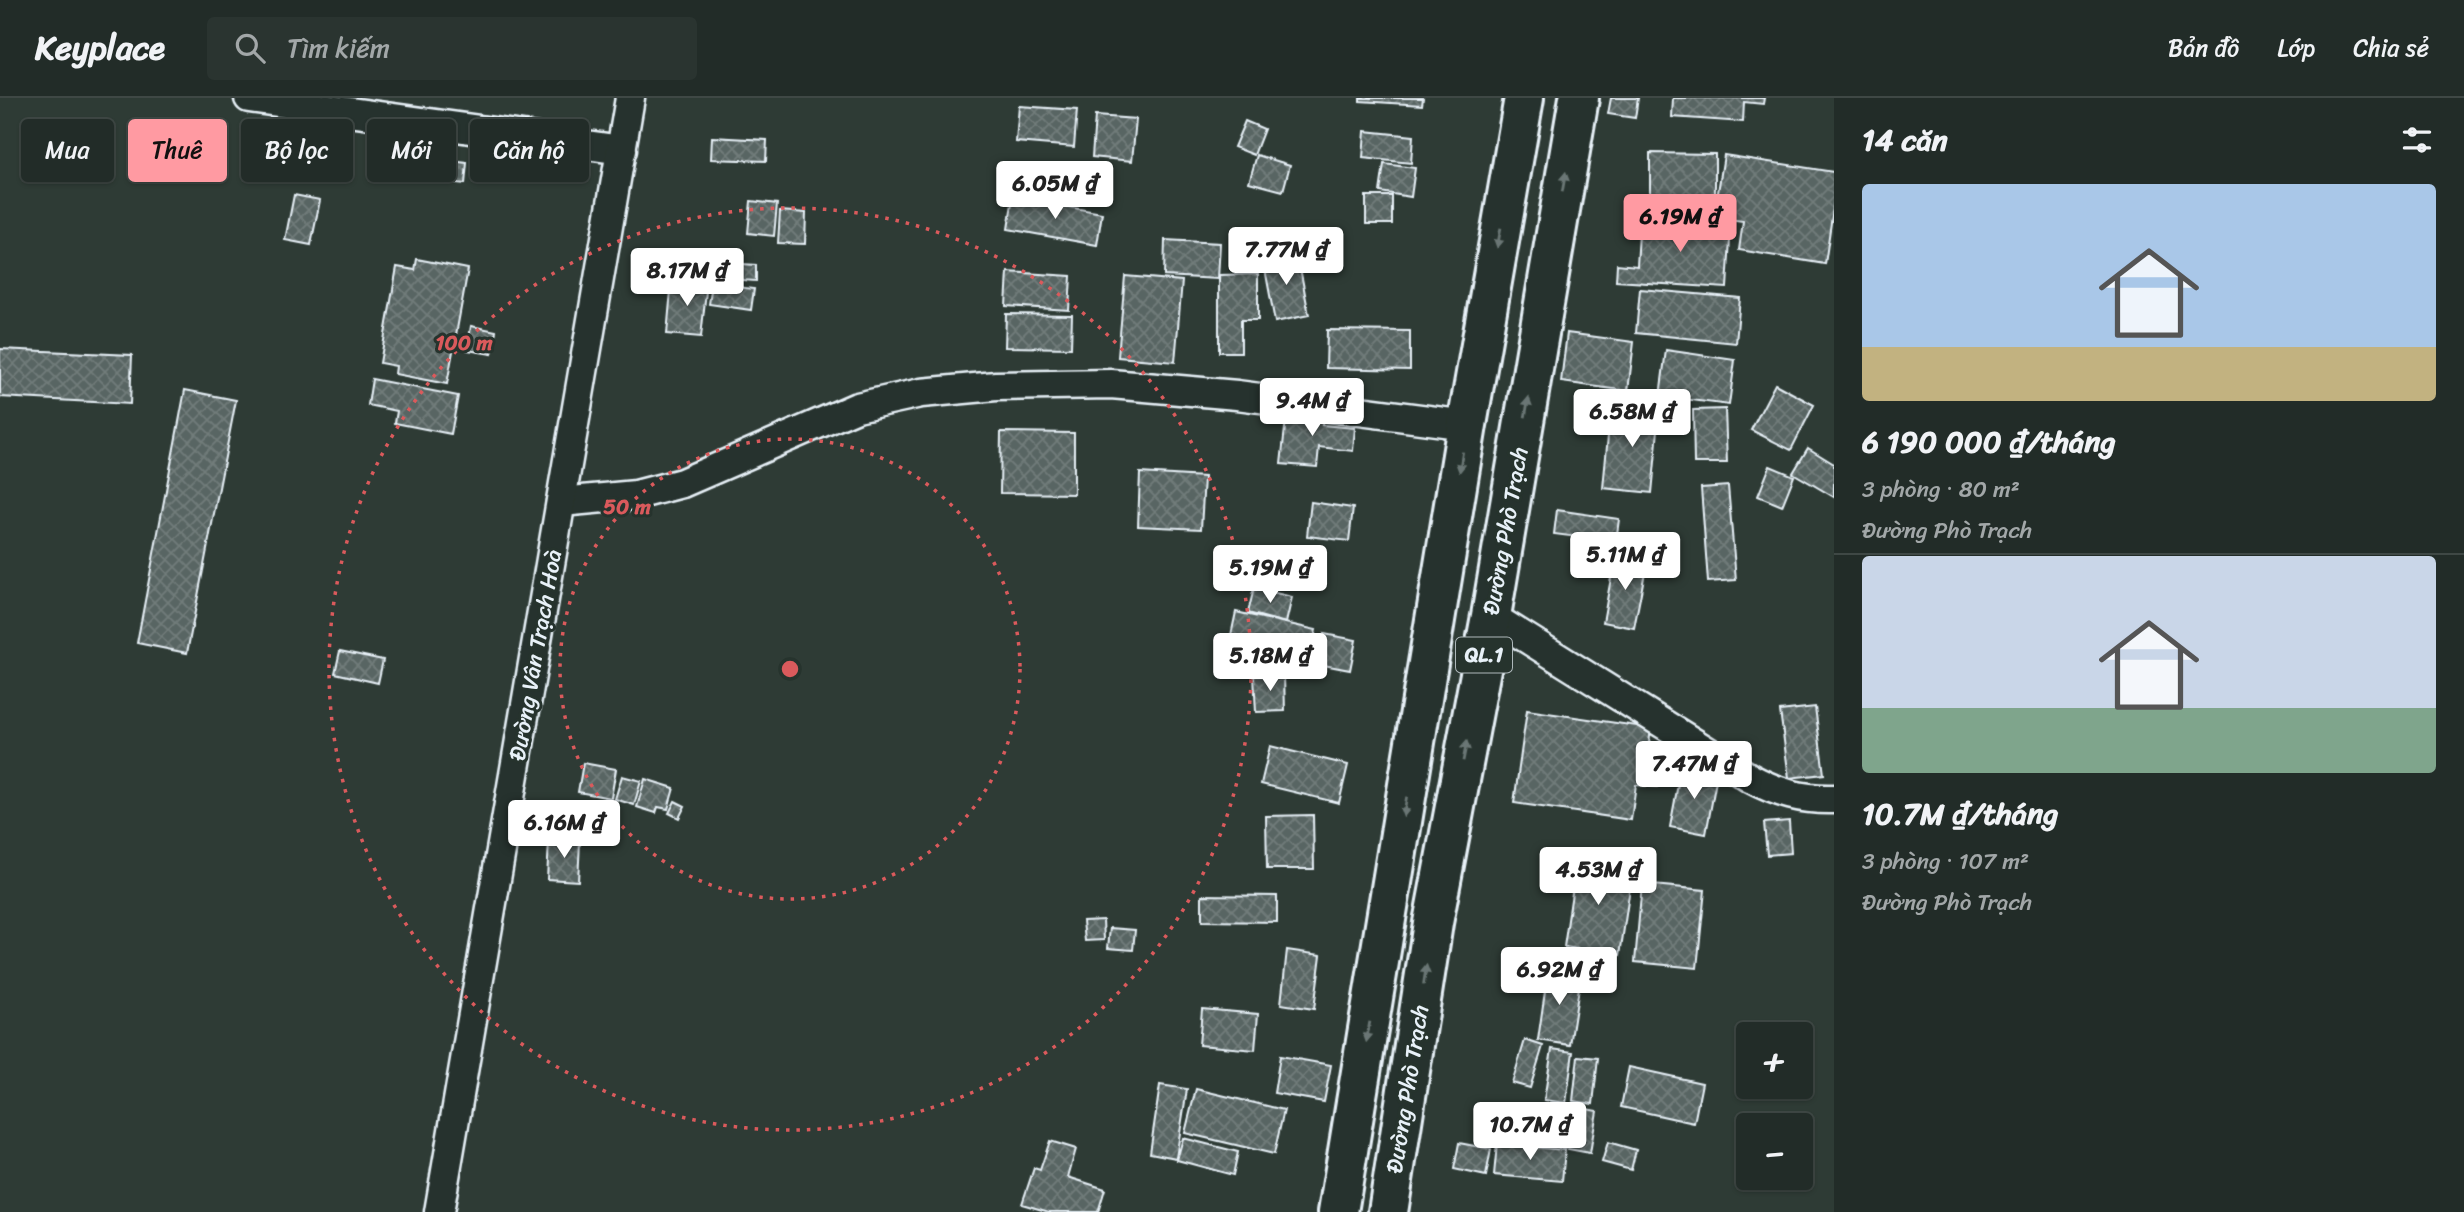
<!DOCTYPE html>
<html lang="vi">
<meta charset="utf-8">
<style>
:root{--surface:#222c28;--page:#2a3430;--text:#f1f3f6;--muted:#a2a7a8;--line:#3f4845;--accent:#ff9aa2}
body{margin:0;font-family:Sriracha,sans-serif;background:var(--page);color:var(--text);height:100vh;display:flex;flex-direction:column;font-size:26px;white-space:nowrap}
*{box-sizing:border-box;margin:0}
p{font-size:23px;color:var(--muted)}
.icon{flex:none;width:38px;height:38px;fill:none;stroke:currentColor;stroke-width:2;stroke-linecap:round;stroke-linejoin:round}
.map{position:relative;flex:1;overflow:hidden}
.side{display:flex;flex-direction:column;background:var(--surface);width:630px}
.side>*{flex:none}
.guide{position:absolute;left:21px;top:21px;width:665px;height:63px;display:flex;gap:14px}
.tools{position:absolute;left:1736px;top:924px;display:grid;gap:14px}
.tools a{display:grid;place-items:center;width:77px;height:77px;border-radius:7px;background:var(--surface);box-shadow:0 2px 5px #0004,0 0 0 2px var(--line);font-size:35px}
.price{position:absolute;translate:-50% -60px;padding:0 16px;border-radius:7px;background:#fff;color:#222;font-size:23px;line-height:46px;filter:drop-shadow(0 2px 4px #0008)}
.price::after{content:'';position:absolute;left:50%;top:42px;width:21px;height:16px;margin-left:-10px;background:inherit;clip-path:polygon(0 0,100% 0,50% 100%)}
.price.on{background:var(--accent);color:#111}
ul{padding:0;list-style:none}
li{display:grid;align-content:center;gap:14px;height:371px;padding:0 28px}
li+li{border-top:2px solid var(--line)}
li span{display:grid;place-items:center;height:217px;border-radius:7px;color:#555}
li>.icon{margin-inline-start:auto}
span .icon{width:126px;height:126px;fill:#fffc;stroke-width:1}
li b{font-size:30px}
h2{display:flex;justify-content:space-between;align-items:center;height:84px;padding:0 28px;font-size:30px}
.pill{padding:0 24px;border-radius:7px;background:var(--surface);box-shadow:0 2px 5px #0004,0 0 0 2px var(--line);font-size:24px;line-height:63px}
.pill.on{background:var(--accent);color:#111}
header{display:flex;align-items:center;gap:42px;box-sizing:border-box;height:98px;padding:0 35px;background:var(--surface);border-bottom:2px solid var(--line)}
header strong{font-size:33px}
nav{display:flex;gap:38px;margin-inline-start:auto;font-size:24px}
.search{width:490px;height:63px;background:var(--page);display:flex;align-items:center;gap:18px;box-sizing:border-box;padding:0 24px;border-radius:7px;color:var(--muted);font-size:26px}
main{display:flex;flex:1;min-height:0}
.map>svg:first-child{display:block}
.building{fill:url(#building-cross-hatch);stroke:#e8f1f8;stroke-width:2}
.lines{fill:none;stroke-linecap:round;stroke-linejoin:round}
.street-casing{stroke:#e8f1f8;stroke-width:33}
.highway-casing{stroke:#e8f1f8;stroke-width:44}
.street{stroke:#26332d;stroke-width:28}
.highway{stroke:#26332d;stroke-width:38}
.oneway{fill:#6a7674}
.ring{fill:none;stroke:#da5a5c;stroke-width:3.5;stroke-dasharray:3.5 7}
.labels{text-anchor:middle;stroke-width:6;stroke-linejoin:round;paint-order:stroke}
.shield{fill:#26332d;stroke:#aeb8bb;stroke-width:2}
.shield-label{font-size:21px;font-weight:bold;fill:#e8f1f8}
.street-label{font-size:23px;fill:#e8f1f8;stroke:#26332d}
.centre{fill:#da5a5c;stroke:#26332d;stroke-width:3.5}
.ring-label{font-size:21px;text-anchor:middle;font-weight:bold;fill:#da5a5c;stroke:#26332d;stroke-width:6;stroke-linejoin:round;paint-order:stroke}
</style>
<header>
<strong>Keyplace</strong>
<div class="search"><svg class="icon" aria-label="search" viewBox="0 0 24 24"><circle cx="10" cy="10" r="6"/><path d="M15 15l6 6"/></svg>Tìm kiếm</div>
<nav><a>Bản đồ</a><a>Lớp</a><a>Chia sẻ</a></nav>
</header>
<main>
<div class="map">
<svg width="1834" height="1114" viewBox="0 0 1834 1114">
<defs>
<pattern id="building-cross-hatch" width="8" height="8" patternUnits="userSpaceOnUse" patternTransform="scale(1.75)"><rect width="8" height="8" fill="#596563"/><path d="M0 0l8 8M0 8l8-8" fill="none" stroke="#717c7a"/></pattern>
</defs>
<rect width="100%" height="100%" fill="#2e3b35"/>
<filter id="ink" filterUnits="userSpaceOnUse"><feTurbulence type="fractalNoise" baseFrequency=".0143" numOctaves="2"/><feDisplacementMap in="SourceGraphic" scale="14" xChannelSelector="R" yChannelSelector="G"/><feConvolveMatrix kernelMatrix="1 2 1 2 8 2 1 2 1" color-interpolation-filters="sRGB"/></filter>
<g filter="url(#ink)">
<g class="building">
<path d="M1360 0H1423L1422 7 1360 3Z"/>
<path d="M1611 0H1638L1635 20 1608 16Z"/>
<path d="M1673 0H1764L1763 6 1744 4 1743 24 1672 19Z"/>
<path d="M1019 8 1077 12 1074 49 1016 44Z"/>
<path d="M1095 18 1136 21 1132 63 1092 59Z"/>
<path d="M1245 23 1264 31 1254 57 1234 49Z"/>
<path d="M1365 33 1413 38 1411 65 1363 60Z"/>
<path d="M712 39 767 42 766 63 711 61Z"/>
<path d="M1650 55 1715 56V97H1650Z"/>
<path d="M1257 57 1290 67 1283 93 1249 84Z"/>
<path d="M1724 57 1834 74V104L1825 166 1739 152 1743 123 1714 119Z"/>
<path d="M423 60 467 65 465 86 421 81Z"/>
<path d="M1384 66 1415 70 1411 99 1380 94Z"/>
<path d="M294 97 320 102 311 147 285 142Z"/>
<rect x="1366" y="98" width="26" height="28"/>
<path d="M1013 99 1102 115 1097 147 1008 131Z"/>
<path d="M751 103 777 106 774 138 748 135Z"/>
<path d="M780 113 806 115 805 146 778 145Z"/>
<path d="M1640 119 1731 125 1727 190 1616 183 1617 166 1637 168Z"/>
<path d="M1165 142 1220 145 1218 181 1164 178Z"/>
<path d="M1297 154 1309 217 1275 224 1263 160Z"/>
<path d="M417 161 468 171 447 286 395 276 396 268 380 265 397 169 415 172Z"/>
<path d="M697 163 756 167V183L696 179Z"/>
<path d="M1008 174 1071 178 1069 212 1006 208Z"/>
<path d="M1258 176V222H1241V254H1219V177Z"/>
<path d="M1125 178 1182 183 1175 264 1118 259Z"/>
<path d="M672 181 707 184 701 239 667 236Z"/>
<path d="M712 186 754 191 751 212 709 206Z"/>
<path d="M1640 191 1740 200 1736 245 1636 235Z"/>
<path d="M1006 216 1072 217 1071 250 1005 249Z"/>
<path d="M471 228 496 233 492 256 467 252Z"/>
<path d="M1327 232 1410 233V272L1326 270Z"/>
<path d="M1567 235 1634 244 1628 293 1561 284Z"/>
<path d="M0 251 132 257 130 306 0 299Z"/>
<path d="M1666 252 1735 262 1729 307 1660 298Z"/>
<path d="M372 281 458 298 451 336 395 325 397 313 368 307Z"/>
<path d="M1775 286 1814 307 1791 352 1751 332Z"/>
<path d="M185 292 236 302 187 555 137 545Z"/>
<path d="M1611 306 1660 311 1652 395 1603 390Z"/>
<path d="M1725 311 1727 365H1694L1693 312Z"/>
<path d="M1287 312 1323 316 1322 327 1355 330 1353 353 1319 349 1317 369 1281 366Z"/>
<path d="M1001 334 1074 335V396L1000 395Z"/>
<path d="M1808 350 1834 366V399L1793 375Z"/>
<path d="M1770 368 1794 378 1782 408 1758 398Z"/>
<path d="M1140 375 1204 379 1201 431 1138 428Z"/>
<path d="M1728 388 1736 482 1708 484 1701 390Z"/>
<path d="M1311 404 1353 410 1349 443 1307 438Z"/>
<path d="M1557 412 1619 421 1616 444 1554 436Z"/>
<path d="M1615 458 1647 464 1634 530 1603 524Z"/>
<path d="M1254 490 1292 499 1286 525 1248 515Z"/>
<path d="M1236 514 1316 532 1309 561 1230 542Z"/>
<path d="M1324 536 1356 542 1350 572 1318 566Z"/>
<path d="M340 553 383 562 378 585 335 575Z"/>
<path d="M1284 577 1285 613 1256 614 1254 578Z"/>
<path d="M1815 609 1824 676 1789 680 1780 613Z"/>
<path d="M1527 612 1651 630 1647 661 1661 662 1657 689 1636 687 1631 722 1514 705Z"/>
<path d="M1270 648 1348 667 1339 705 1261 686Z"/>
<path d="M583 665 616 671 611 700 578 694Z"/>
<path d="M1681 670 1717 677 1706 736 1670 729Z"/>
<path d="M622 678 641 683 634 707 615 701Z"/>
<path d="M645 681 674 690 668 711 658 709 656 715 637 709Z"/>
<path d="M675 703 685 708 679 720 669 715Z"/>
<path d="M1313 717 1314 771H1267L1266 718Z"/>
<path d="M1789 723 1791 755 1767 757 1764 725Z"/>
<path d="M549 742 580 744 578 783 547 781Z"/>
<path d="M1577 761 1633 769 1620 857 1564 849Z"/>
<path d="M1642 786 1705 792 1697 870 1635 864Z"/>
<path d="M1202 797 1277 798V824L1202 823Z"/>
<path d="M1103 822 1104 842 1085 843 1083 823Z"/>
<path d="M1110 830 1135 832 1133 852 1108 850Z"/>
<path d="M1287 852 1321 857 1314 911 1281 906Z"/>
<path d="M1548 872 1581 877 1570 947 1538 942Z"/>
<path d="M1202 911 1258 916 1255 952 1199 947Z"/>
<path d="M1525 942 1543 948 1530 990 1512 985Z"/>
<path d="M1552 951 1573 954 1566 1005 1544 1002Z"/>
<path d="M1280 958 1331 967 1324 1004 1274 995Z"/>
<path d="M1578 958 1598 960 1593 1006 1573 1003Z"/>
<path d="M1629 969 1702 985 1694 1025 1621 1009Z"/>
<path d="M1160 987 1187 991 1176 1060 1150 1055Z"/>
<path d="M1196 991 1284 1012 1274 1056 1185 1035Z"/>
<path d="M1565 1007 1597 1013 1590 1055 1558 1049Z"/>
<path d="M1183 1040 1238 1054 1233 1077 1177 1062Z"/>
<path d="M1050 1043 1076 1051 1068 1079 1105 1091 1098 1114H1049L1022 1106 1034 1070 1040 1072Z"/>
<path d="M1608 1044 1636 1052 1631 1072 1602 1064Z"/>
<path d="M1459 1045 1491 1051 1486 1078 1454 1071Z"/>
<path d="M1497 1046 1565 1052 1562 1083 1494 1077Z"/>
</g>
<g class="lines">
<g class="street-casing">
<g id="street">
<path d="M249 0 622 52"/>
<path d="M561 404 636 397 682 385 857 309 921 295 996 288 1111 286 1237 297 1467 327"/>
<path d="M1491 518 1750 680C1778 695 1802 702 1834 701"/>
<path d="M439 1114 630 0"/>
</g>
</g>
<g class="highway-casing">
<g id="highway">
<path d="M1338 1114 1467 327 1524 0"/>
<path d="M1388 1114 1433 825 1491 518 1579 0"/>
</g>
</g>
<use href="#street" class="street"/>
<use href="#highway" class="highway"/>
</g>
<defs><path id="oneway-solid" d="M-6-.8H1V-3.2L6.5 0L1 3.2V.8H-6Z" transform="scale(1.75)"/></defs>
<g class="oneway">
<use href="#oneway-solid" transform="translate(1564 84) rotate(-80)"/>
<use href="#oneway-solid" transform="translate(1499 140) rotate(100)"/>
<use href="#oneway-solid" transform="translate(1527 309) rotate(-80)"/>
<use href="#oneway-solid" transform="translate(1461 364) rotate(99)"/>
<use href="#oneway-solid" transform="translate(1465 653) rotate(-79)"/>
<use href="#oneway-solid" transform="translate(1405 709) rotate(99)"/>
<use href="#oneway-solid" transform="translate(1425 877) rotate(-81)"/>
<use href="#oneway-solid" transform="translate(1368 934) rotate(100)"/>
</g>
</g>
<g class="ring">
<circle cx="790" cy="571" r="230"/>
<circle cx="790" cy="571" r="461"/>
</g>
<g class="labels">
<rect class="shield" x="1456" y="539.5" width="56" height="35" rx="5"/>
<g class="shield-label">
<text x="1484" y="564">QL.1</text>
</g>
<g class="street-label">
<text transform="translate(1505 433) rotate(-80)" y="8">Đường Phò Trạch</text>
<text transform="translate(535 557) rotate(-80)" y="8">Đường Vân Trạch Hoà</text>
<text transform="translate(1407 991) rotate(-81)" y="8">Đường Phò Trạch</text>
</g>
</g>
<circle cx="790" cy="571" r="10" class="centre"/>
<g class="ring-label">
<text x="464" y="252">100 m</text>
<text x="627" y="416">50 m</text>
</g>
</svg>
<div class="tools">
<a>+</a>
<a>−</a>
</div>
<b class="price" style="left:1055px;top:123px">6.05M ₫</b>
<b class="price on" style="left:1680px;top:156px">6.19M ₫</b>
<b class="price" style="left:1286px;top:189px">7.77M ₫</b>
<b class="price" style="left:687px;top:210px">8.17M ₫</b>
<b class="price" style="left:1312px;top:340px">9.4M ₫</b>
<b class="price" style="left:1632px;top:351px">6.58M ₫</b>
<b class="price" style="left:1625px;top:494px">5.11M ₫</b>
<b class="price" style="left:1270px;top:507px">5.19M ₫</b>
<b class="price" style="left:1270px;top:595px">5.18M ₫</b>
<b class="price" style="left:1694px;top:703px">7.47M ₫</b>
<b class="price" style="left:564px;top:762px">6.16M ₫</b>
<b class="price" style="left:1598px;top:809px">4.53M ₫</b>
<b class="price" style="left:1559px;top:909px">6.92M ₫</b>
<b class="price" style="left:1530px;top:1064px">10.7M ₫</b>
<div class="guide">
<a class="pill">Mua</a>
<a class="pill on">Thuê</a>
<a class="pill">Bộ lọc</a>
<a class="pill">Mới</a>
<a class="pill">Căn hộ</a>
</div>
</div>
<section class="side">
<h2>14 căn<svg class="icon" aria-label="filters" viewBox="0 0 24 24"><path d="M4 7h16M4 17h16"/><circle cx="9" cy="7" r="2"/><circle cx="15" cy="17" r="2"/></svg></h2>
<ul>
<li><span style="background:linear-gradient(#a9c7e8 75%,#c2b280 0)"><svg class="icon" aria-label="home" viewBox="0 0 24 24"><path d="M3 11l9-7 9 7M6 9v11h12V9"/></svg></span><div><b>6 190 000 ₫/tháng</b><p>3 phòng · 80 m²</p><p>Đường Phò Trạch</p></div></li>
<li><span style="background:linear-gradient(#c9d6e8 70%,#7fa58c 0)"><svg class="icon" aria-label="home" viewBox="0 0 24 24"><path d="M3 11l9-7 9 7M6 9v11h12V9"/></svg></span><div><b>10.7M ₫/tháng</b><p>3 phòng · 107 m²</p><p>Đường Phò Trạch</p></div></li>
</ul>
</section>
</main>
